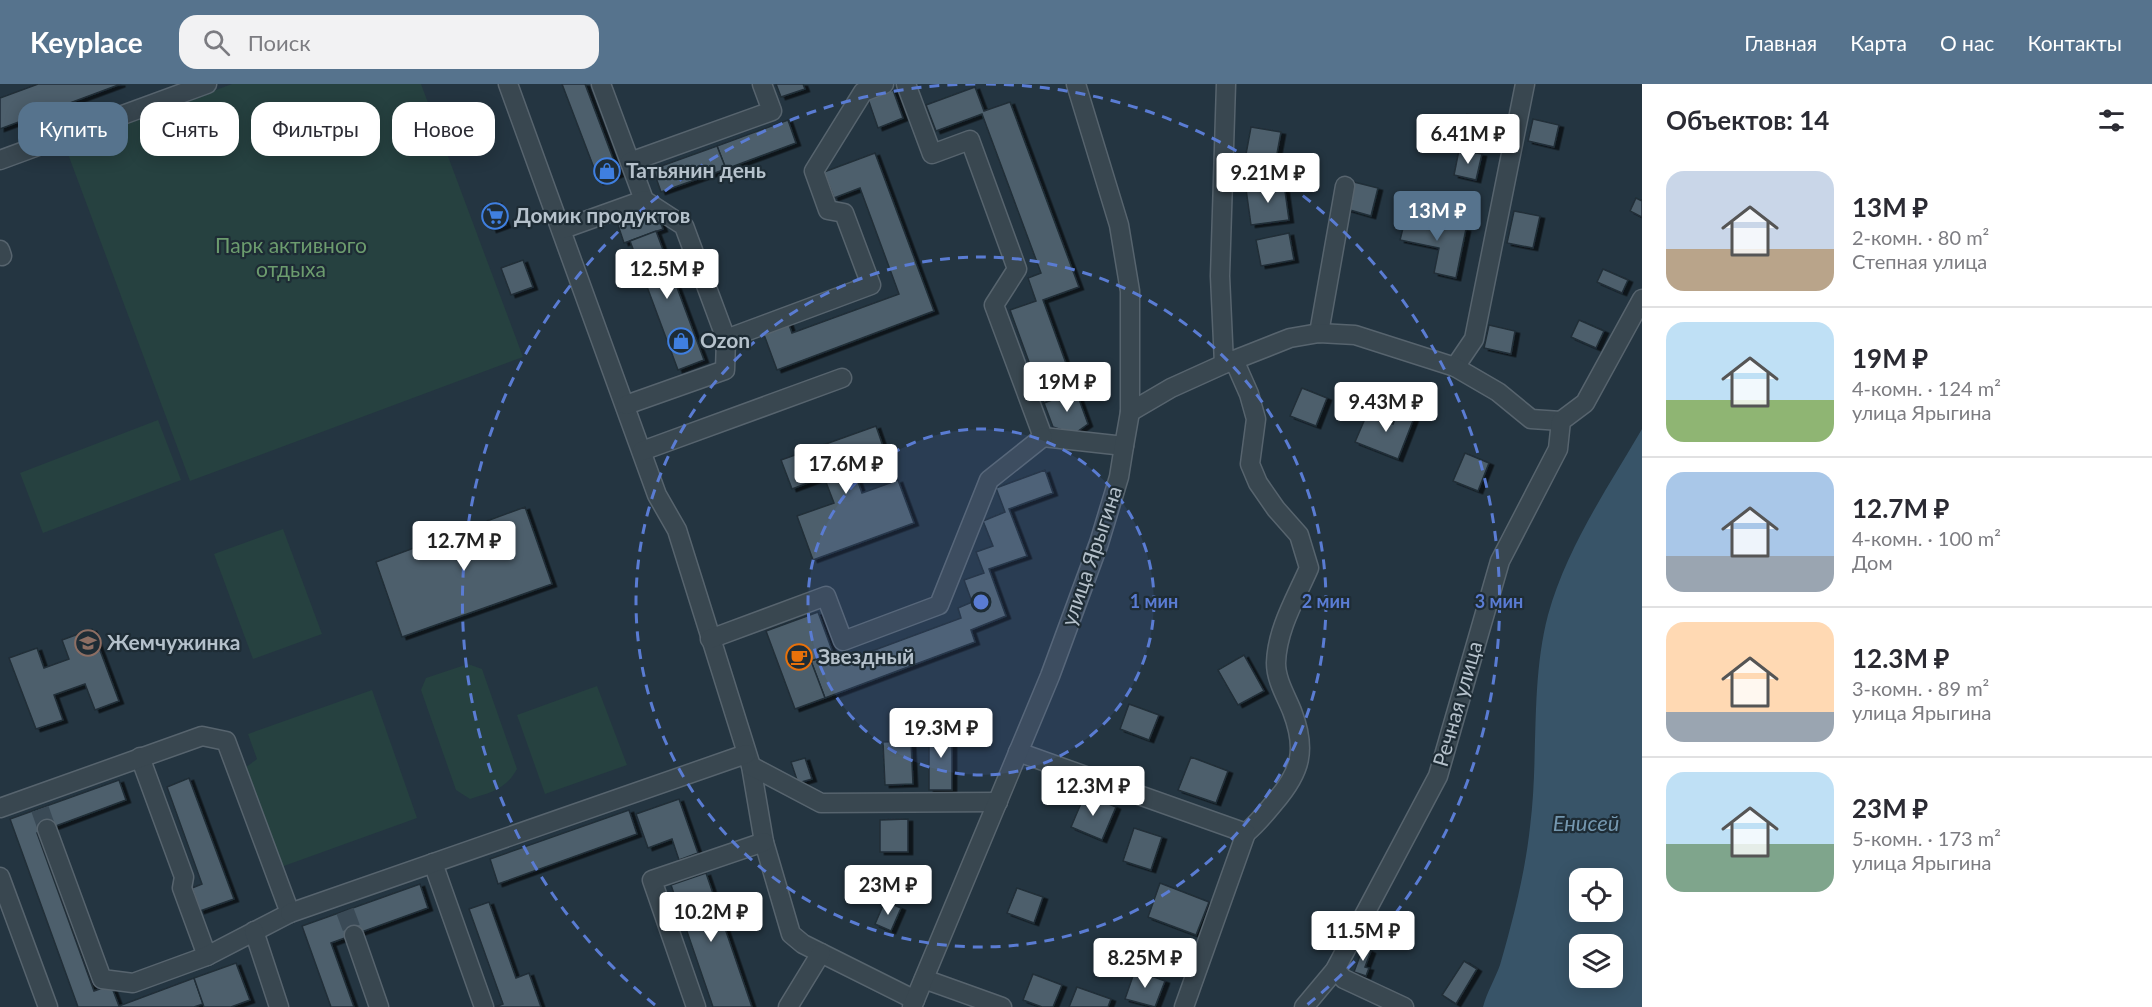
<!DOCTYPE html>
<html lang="ru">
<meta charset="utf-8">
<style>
:root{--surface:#fff;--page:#f2f2f3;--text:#2b2b33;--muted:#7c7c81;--line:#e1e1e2;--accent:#56738d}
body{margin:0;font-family:Lato,sans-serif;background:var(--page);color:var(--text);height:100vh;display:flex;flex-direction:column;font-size:22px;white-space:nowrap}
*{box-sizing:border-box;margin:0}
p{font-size:20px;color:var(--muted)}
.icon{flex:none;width:33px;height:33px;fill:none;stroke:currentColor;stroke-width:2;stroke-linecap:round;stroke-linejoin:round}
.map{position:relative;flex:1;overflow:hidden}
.drawer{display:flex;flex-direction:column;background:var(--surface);width:510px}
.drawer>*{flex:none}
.top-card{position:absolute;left:18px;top:18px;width:570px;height:54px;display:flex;gap:12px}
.buttons{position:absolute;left:1569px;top:784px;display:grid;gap:12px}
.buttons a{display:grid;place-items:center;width:54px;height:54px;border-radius:12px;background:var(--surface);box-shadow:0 3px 15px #0003;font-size:30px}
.price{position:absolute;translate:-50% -51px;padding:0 14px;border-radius:6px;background:#fff;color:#222;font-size:20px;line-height:39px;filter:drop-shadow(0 2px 3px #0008)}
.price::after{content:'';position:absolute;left:50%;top:36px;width:18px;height:14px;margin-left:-9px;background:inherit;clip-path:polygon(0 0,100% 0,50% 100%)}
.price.active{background:var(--accent);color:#fff}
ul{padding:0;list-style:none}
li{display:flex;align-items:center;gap:18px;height:150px;padding:0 24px}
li+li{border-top:2px solid var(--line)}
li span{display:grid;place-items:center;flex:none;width:168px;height:120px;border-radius:18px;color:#555}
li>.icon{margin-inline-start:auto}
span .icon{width:72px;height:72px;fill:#fffc;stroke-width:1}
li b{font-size:26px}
h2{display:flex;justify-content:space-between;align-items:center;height:72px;padding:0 24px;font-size:26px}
.tag{padding:0 21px;border-radius:18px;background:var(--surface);box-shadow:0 3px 15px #0003;font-size:21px;line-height:54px}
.tag.active{background:var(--accent);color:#fff}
header{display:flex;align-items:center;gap:36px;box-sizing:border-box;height:84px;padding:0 30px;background:var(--accent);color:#fff}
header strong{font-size:28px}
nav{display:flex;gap:33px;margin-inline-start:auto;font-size:21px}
.search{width:420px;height:54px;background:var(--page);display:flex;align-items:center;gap:15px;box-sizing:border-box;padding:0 21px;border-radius:18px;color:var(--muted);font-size:22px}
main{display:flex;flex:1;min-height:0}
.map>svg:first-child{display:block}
.green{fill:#264140}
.water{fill:#385468;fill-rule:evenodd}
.building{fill:#4d5f6c;stroke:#202e37;stroke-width:1.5;filter:url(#shadow)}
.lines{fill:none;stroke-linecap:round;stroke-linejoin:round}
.minor-tunnel{stroke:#3a4a56;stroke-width:18;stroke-dasharray:18 9;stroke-linecap:butt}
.minor-casing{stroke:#57646e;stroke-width:21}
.minor{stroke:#394750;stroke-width:18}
.ring{fill:none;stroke:#5a7cd3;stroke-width:3;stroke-dasharray:10 8}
.labels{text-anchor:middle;stroke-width:4.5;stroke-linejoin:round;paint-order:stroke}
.poi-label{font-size:21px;font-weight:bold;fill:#b5c1cb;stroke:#1e2c35;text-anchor:start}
.park-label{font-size:21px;fill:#6c9c6e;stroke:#1e2c35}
.street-label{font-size:21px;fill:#b5c1cb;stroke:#1e2c35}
.water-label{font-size:22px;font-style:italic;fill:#7497af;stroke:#1e2c35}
.centre{fill:#5a7cd3;stroke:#1e2c35;stroke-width:3}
.ring-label{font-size:18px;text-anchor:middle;font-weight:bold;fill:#5a7cd3;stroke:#1e2c35;stroke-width:4.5;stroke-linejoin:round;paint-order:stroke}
</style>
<header>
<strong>Keyplace</strong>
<div class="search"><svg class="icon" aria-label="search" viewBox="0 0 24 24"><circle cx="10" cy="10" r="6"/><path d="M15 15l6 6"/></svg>Поиск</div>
<nav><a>Главная</a><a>Карта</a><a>О нас</a><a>Контакты</a></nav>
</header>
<main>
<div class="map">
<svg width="1642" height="923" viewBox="0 0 1642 923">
<defs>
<filter id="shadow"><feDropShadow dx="4.5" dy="2.5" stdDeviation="0" flood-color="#0009"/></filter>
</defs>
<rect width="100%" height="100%" fill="#243541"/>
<g class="green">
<path d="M232 0H421L523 273 190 397 65 62Z"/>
<path d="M158 336 181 396 43 449 20 389Z"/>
<path d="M283 445 322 550 253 575 214 470Z"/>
<path d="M468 580 482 585 517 685C506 705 491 709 470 715L456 706 421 606 426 594Z"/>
<path d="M597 602 627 681 545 710 517 631Z"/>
<path d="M372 606 417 734 281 783 245 684 257 675 248 650Z"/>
</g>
<path class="water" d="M1642 345V923H1483C1487 908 1495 895 1500 881 1513 836 1525 789 1530 743 1539 673 1530 600 1548 531 1567 463 1607 405 1642 345ZM1580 795H1612V828H1580ZM1580 861H1612V894H1580Z"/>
<g class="building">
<path d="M38 0H121L0 45V14Z"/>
<path d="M562 0H585L614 77 594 84Z"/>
<path d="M776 0H803L805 5 781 13Z"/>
<path d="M975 3 984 27 1010 18 1079 203 1043 216 1076 307 1044 319 1010 226 1036 217 1028 194 1041 189 982 30 936 47 926 21Z"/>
<path d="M893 6 903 34 878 44 868 15Z"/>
<path d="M1467 30 1489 35 1485 56 1462 51Z"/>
<path d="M1533 35 1559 41 1554 63 1528 57Z"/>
<path d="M788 36 796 59 726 85 717 62Z"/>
<path d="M1251 43 1281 48 1276 75 1246 70Z"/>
<path d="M717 62 726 85 661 108 653 85Z"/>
<path d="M1459 66 1482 70 1476 96 1454 91Z"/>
<path d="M875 69 934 227 777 286 763 248 788 238 792 249 899 210 860 104 834 114 824 88Z"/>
<path d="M614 77 619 90 599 98 594 84Z"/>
<path d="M1350 97 1378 104 1371 132 1343 124Z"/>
<path d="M1284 100 1289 136 1251 141 1246 105Z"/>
<path d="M1636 114 1642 117V133L1630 127Z"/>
<path d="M497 117 506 141 492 146 483 123Z"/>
<path d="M656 127 663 145 624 159 618 141Z"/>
<path d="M1514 127 1540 132 1533 164 1507 159Z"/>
<path d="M1406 132 1466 145 1456 194 1434 189 1439 164 1400 156Z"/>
<path d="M656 147 704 276 678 286 630 157Z"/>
<path d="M1289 149 1294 176 1261 182 1256 156Z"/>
<path d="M523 176 533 203 511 211 501 184Z"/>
<path d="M1603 185 1628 196 1622 209 1597 198Z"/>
<path d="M1579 236 1604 247 1596 264 1571 253Z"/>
<path d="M1489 241 1515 247 1511 270 1484 264Z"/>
<path d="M1302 304 1327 314 1316 342 1290 332Z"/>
<path d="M1076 307 1088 340 1074 350 1053 343 1044 319Z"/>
<path d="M1400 323 1416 329 1398 375 1355 358 1367 330 1393 340Z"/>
<path d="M876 342 885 368 852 381 862 409 898 396 914 439 813 476 797 432 834 419 824 393 792 405 781 376Z"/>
<path d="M1465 369 1489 379 1478 407 1453 397Z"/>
<path d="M1045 386 1053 409 1009 425 1027 472 989 485 1006 532 971 546 975 558 825 614 811 577 833 569 837 580 961 534 958 524 972 518 964 496 984 489 976 468 993 462 983 437 1005 428 996 404Z"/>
<path d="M525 423 552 500 402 553 376 478Z"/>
<path d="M818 528 833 569 811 577 825 614 795 625 766 547Z"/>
<path d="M92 545 119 617 95 626 85 600 54 611 63 636 36 645 9 574 37 564 44 584 69 575 62 556Z"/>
<path d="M1244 571 1264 607 1238 621 1218 586Z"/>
<path d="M1129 620 1159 631 1149 656 1120 645Z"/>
<path d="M952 644V706H929V645Z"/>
<path d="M911 657 913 700 885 701 883 658Z"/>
<path d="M1191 673 1228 687 1216 719 1178 706Z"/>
<path d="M805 674 812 695 798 699 791 678Z"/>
<path d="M189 694 234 815 200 827 192 804 202 800 167 703Z"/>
<path d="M119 696 126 716 37 749 94 907 111 901 119 922 194 894 203 920 194 923H78L10 735Z"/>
<path d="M1085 710 1116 723 1102 756 1071 743Z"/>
<path d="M679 715 698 769 679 776 672 755 648 764 636 730Z"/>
<path d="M629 726 637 750 498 800 490 775Z"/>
<path d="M908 735V768H880V736Z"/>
<path d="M1134 744 1162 753 1151 786 1123 777Z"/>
<path d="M706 789 752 923H713L671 801Z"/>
<path d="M1160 799 1209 818 1196 851 1148 833Z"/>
<path d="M420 800 428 824 331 859 354 923H331L302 842Z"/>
<path d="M1017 804 1043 813 1034 839 1007 829Z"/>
<path d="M885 817 901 824 891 847 875 840Z"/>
<path d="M489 818 516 894 529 889 541 923H495L503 920 469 825Z"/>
<path d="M1363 863 1371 867 1365 883 1369 884 1366 892 1354 888Z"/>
<path d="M1464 877 1477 885 1456 920 1442 911Z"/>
<path d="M236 879 250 916 231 923H204L194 894Z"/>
<path d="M1135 886 1165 897 1155 923 1125 915Z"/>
<path d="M1033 890 1062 901 1053 923H1042L1023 916Z"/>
<path d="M1077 903 1111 915 1108 923H1069Z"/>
</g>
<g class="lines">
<g class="minor-tunnel">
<path d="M40 725 47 745"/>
<path d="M345 827 354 851"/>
</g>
<g class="minor-casing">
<g id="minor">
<path d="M508 0 657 411 677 446 751 682 764 758 791 850 803 860 915 916"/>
<path d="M601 0 644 116 684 142 726 255 725 286 626 321"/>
<path d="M906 0 932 70 970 56 1017 185 994 221 1043 353 1124 362"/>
<path d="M0 76 207 0"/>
<path d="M630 78 772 27 762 0"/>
<path d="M563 145 644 116"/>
<path d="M0 166 2 172"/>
<path d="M1319 249 1345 102"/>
<path d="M726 255 871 201 844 129 828 126 814 87 863 8 884 0"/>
<path d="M1234 276 1249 310 1256 335 1250 380 1258 399 1276 425 1299 451 1309 484C1296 514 1277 545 1276 579 1276 596 1286 612 1292 627 1307 666 1301 688 1274 719 1265 730 1257 740 1246 749"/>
<path d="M1224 280 1220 192 1226 0"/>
<path d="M1455 283 1474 255 1525 0"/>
<path d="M1130 328 1171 304 1224 280 1290 254 1319 249 1355 251 1455 283 1498 308 1531 335 1561 337"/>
<path d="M642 367 842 294"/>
<path d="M710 555 826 512 843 557 939 521 989 396 1043 353"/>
<path d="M1018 668 1246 749 1184 923"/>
<path d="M140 673 184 793 182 804 207 872"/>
<path d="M751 682 821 719 998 718"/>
<path d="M0 724 202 652 226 657 290 829 207 872 133 899 102 895 47 745"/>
<path d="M433 779 484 923"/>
<path d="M0 793 48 923"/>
<path d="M290 829 746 670"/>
<path d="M254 847 279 923"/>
<path d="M354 851 379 923"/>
<path d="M1335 886 1344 895 1404 923"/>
<path d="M924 895 1002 923"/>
<path d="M696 923 652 796 764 758"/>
<path d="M788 923 821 869"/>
<path d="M912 923 1050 592 1099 459 1119 393 1124 362 1130 328V207L1119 141 1076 0"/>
<path d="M1304 923 1335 886 1438 692 1500 477 1558 365 1561 337 1585 319 1642 215"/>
</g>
</g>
<use href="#minor" class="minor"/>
</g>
<circle cx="981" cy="518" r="173" fill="#5a7cd3" fill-opacity=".12"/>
<g class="ring">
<circle cx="981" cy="518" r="173"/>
<circle cx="981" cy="518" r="345"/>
<path d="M655 921A518 518 0 0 1 976 0M986 0A518 518 0 0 1 1307 921"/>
</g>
<defs>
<g id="shop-ring" transform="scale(1.35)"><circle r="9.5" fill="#1e2c35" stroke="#3f7fe0" stroke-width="1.5"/><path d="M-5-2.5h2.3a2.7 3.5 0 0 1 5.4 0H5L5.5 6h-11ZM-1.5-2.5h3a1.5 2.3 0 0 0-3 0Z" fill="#3f7fe0"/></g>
<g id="supermarket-ring" transform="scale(1.35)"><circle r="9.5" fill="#1e2c35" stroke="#3f7fe0" stroke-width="1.5"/><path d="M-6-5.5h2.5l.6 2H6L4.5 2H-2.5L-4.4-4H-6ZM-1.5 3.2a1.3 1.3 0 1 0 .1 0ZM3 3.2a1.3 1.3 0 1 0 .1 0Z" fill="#3f7fe0"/></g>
<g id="school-ring" transform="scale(1.35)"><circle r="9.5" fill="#1e2c35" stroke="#8d6e63" stroke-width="1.5"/><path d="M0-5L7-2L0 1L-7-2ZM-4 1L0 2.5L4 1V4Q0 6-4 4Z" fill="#8d6e63"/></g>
<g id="cafe-ring" transform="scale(1.35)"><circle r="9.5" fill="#1e2c35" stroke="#e8710a" stroke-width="1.5"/><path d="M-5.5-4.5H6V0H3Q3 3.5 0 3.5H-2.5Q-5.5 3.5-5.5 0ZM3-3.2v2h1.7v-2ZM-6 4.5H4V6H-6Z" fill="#e8710a"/></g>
</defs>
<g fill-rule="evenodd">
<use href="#shop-ring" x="607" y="87"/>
<use href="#supermarket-ring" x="495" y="132"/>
<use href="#shop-ring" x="681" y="257"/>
<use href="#school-ring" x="88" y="559"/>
<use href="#cafe-ring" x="799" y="573"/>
</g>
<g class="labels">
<g class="poi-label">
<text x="626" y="94">Татьянин день</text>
<text x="514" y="139">Домик продуктов</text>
<text x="700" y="264">Ozon</text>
<text x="107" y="566">Жемчужинка</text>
<text x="818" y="580">Звездный</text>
</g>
<g class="park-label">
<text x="291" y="169">Парк активного<tspan x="291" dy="24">отдыха</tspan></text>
</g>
<g class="street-label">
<text transform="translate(1092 472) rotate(-71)" y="7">улица Ярыгина</text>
<text transform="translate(1458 620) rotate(-74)" y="7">Речная улица</text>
</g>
<g class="water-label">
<text x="1586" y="747">Енисей</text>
</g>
</g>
<circle cx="981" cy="518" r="9" class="centre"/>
<g class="ring-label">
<text x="1154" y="524">1 мин</text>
<text x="1326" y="524">2 мин</text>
<text x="1499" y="524">3 мин</text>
</g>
</svg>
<div class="buttons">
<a><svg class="icon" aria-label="locate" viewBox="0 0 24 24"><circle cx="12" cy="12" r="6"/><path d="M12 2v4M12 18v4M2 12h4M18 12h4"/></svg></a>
<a><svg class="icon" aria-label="layers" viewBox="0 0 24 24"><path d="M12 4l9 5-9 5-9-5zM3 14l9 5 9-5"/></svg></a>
</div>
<b class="price" style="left:1468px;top:81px">6.41M ₽</b>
<b class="price" style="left:1268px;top:120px">9.21M ₽</b>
<b class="price active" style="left:1437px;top:158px">13M ₽</b>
<b class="price" style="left:667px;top:216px">12.5M ₽</b>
<b class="price" style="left:1067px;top:329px">19M ₽</b>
<b class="price" style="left:1386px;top:349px">9.43M ₽</b>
<b class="price" style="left:846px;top:411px">17.6M ₽</b>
<b class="price" style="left:464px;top:488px">12.7M ₽</b>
<b class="price" style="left:941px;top:675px">19.3M ₽</b>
<b class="price" style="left:1093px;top:733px">12.3M ₽</b>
<b class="price" style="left:888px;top:832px">23M ₽</b>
<b class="price" style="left:711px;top:859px">10.2M ₽</b>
<b class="price" style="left:1363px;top:878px">11.5M ₽</b>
<b class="price" style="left:1145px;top:905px">8.25M ₽</b>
<div class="top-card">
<a class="tag active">Купить</a>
<a class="tag">Снять</a>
<a class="tag">Фильтры</a>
<a class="tag">Новое</a>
</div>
</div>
<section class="drawer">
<h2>Объектов: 14<svg class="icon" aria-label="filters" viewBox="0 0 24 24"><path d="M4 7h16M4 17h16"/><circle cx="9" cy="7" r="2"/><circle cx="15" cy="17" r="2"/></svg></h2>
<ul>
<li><span style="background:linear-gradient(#c9d6e8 65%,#b9a48a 0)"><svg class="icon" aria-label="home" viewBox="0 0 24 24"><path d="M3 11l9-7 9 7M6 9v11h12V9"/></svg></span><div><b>13M ₽</b><p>2-комн. · 80 m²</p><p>Степная улица</p></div></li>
<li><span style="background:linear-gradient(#bfe0f5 65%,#8fb573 0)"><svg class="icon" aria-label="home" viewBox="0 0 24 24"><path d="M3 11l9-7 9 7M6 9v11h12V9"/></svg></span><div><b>19M ₽</b><p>4-комн. · 124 m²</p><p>улица Ярыгина</p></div></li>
<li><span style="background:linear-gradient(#a9c7e8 70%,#9aa5b1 0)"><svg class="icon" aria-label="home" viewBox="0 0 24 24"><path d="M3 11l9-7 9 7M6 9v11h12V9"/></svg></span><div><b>12.7M ₽</b><p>4-комн. · 100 m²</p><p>Дом</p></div></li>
<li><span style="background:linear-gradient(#ffd9b3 75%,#9aa5b1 0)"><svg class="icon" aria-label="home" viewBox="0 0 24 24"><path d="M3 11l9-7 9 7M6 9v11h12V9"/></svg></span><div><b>12.3M ₽</b><p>3-комн. · 89 m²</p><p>улица Ярыгина</p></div></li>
<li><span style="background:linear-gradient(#bfe0f5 60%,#7fa58c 0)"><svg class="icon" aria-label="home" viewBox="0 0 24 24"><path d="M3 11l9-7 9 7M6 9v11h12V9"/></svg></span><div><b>23M ₽</b><p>5-комн. · 173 m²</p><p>улица Ярыгина</p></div></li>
</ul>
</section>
</main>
